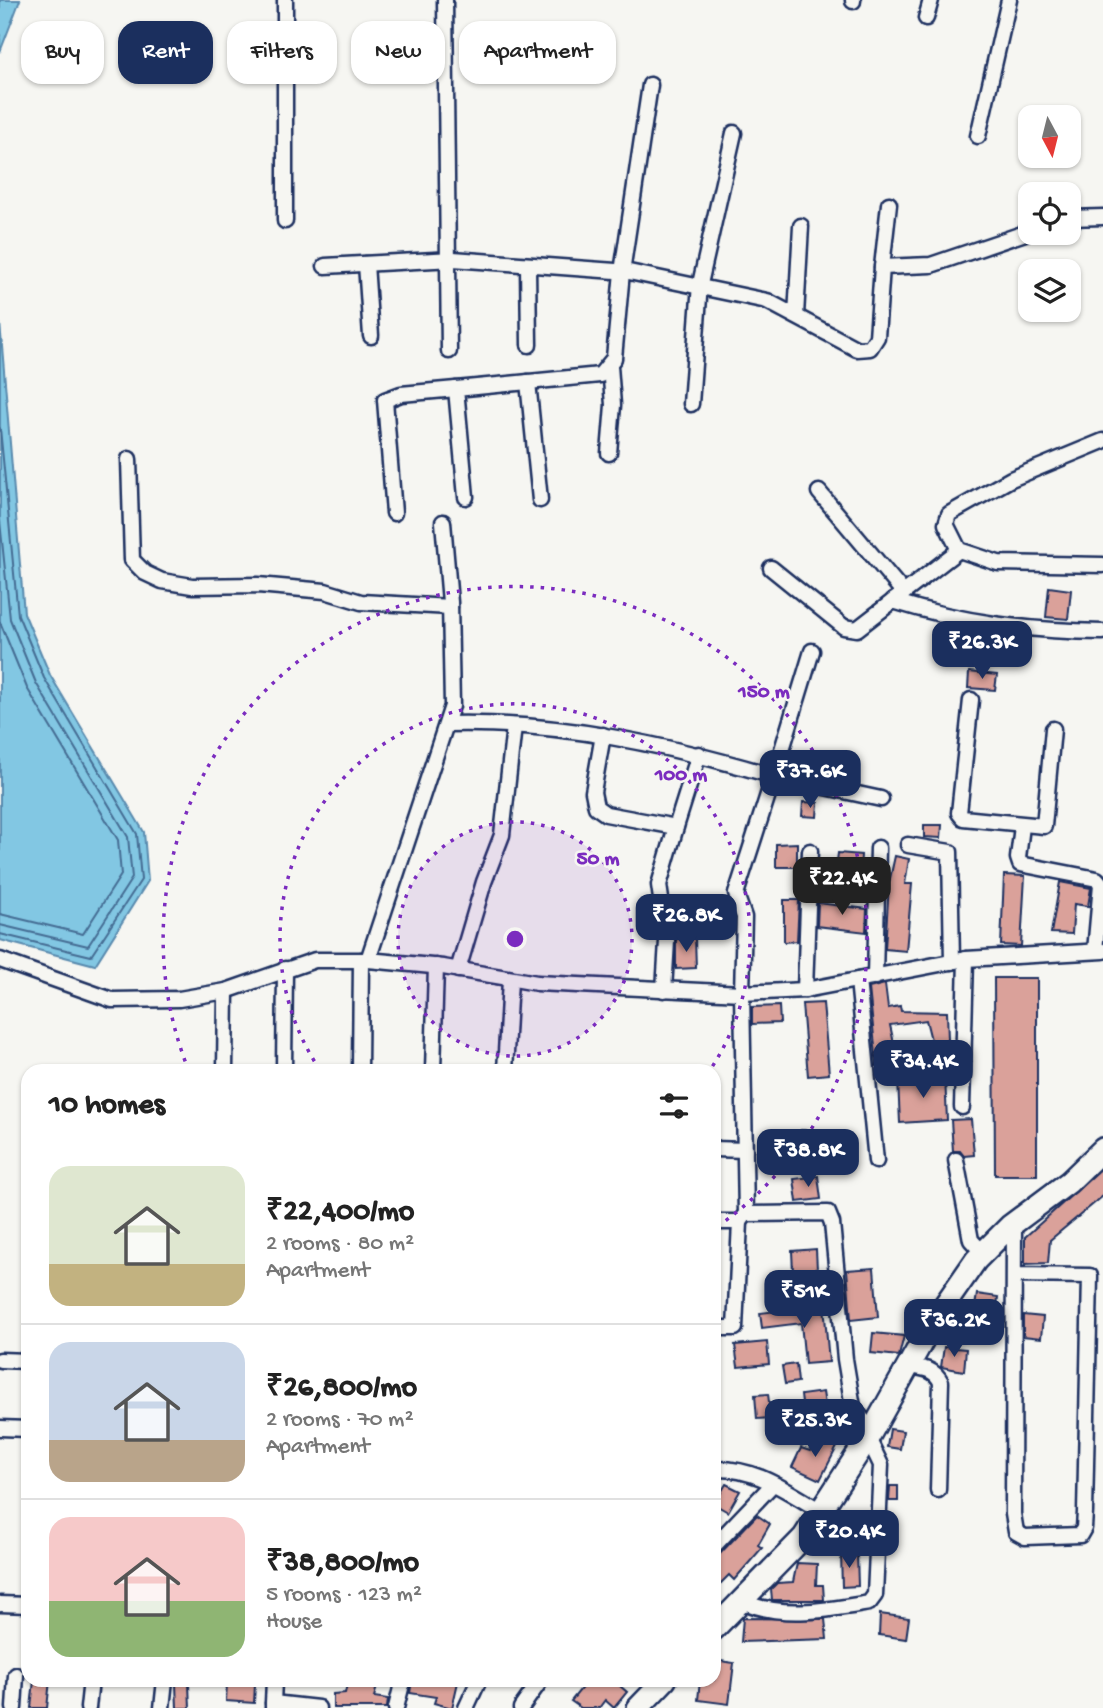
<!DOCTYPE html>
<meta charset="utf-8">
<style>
:root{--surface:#fff;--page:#f6f6f6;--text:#222;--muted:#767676;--line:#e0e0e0;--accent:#1b2f5e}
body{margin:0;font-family:"Gochi Hand",sans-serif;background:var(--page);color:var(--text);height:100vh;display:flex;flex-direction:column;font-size:26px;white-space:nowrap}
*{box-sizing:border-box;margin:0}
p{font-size:23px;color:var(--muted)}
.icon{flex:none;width:38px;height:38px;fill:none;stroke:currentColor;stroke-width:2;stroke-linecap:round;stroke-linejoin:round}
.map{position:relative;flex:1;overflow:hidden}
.sheet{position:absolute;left:21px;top:1064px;width:700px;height:623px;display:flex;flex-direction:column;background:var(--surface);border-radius:21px;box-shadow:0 2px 5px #0004}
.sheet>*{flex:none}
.hud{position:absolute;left:21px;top:21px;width:700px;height:63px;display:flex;gap:14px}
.needle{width:46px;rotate:173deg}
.tools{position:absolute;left:1018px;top:105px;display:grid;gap:14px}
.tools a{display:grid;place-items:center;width:63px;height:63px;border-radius:14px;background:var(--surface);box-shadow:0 2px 5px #0004;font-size:35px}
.price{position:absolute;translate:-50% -60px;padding:0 16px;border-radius:14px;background:var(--accent);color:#fff;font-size:23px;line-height:46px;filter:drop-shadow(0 2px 4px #0008)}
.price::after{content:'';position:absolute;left:50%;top:42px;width:21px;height:16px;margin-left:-10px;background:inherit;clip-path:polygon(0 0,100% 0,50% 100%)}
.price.on{background:#222;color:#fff}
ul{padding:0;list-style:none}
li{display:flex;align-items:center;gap:21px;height:175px;padding:0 28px}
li+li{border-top:2px solid var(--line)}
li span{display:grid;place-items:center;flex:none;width:196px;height:140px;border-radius:21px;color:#555}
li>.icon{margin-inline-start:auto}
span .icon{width:84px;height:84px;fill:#fffc;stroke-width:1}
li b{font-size:30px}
h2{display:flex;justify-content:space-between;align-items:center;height:84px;padding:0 28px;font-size:30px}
.tag{padding:0 24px;border-radius:21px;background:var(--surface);box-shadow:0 2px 5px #0004;font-size:24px;line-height:63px}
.tag.on{background:var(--accent);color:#fff}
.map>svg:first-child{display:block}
.water{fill:#82c7e3;stroke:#598aae;stroke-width:2}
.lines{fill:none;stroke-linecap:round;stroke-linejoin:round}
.shore{stroke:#446c93;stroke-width:2}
.building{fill:#daa19a;stroke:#1b2f5e;stroke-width:2}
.street-casing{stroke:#1b2f5e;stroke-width:19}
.secondary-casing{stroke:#1b2f5e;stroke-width:26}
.street{stroke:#f6f6f2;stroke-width:14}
.secondary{stroke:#f6f6f2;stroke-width:21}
.ring{fill:none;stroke:#7b2cbf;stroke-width:3.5;stroke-dasharray:3.5 7}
.centre{fill:#7b2cbf;stroke:#f6f6f2;stroke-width:3.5}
.ring-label{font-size:21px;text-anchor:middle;font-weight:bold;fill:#7b2cbf;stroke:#f6f6f2;stroke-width:5;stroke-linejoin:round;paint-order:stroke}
</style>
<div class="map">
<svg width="1103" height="1708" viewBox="0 0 1103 1708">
<rect width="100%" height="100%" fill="#f6f6f2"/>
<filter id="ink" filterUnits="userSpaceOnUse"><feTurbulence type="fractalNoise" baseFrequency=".0143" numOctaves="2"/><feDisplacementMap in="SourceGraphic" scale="14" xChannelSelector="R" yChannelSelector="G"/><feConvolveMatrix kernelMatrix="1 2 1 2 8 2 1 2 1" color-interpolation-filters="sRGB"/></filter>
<g filter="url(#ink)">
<g class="water">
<path d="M0 0H20L0 52Z"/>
<path d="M0 322 24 613 50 675 144 832 148 881 95 965 0 940Z"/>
</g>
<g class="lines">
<g class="shore">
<path d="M0 428 18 615 44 678 137 834 141 880 91 956 0 934"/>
<path d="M0 521 10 619 36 683 128 837 132 878 88 946 0 925"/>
<path d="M0 622 27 688 118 840 121 875 83 934 0 914"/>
</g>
</g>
<g class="building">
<path d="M1049 587 1071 590 1068 619 1046 617Z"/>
<path d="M969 672 997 675 995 690 968 688Z"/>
<path d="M803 802 818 803 817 817 802 816Z"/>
<path d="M924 825H942L941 838 924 837Z"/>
<path d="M797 843V867H776V844Z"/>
<path d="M838 853 861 855 860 871 836 869Z"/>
<path d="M895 856 909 859 905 884H912L906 951 885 949 889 883Z"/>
<path d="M1004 875 1025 876 1021 946 1001 945Z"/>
<path d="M1060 882 1091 888 1088 906 1074 904 1072 934 1051 933Z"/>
<path d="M784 900H799L797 941 784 942Z"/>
<path d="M818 903 867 909 866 932 817 926Z"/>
<path d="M695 938 696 968 676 969V939Z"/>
<path d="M994 978H1037V1175H995Z"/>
<path d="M885 984 888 1008 900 1006 901 1011 947 1012 948 1040 932 1044 926 1020 890 1025 898 1062 877 1066 869 988Z"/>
<path d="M823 1003 829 1074 808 1076 802 1004Z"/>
<path d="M779 1006 780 1023 752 1024V1007Z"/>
<path d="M945 1077 947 1120 900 1123 898 1080Z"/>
<path d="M971 1119 974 1155 964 1156 960 1151H953L951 1120Z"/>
<path d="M801 1130 820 1131 819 1153 800 1152Z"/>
<path d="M1103 1167V1196L1050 1240 1048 1263 1025 1264V1237Z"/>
<path d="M818 1176 821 1199 797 1202 794 1179Z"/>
<path d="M816 1249 817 1270 793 1272 792 1251Z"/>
<path d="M874 1268 878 1317 851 1320 847 1270Z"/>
<path d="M977 1294 998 1297 995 1322 973 1319Z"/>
<path d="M824 1305 829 1362 805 1364 801 1323 762 1328 760 1313Z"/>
<path d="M1023 1315 1043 1317 1041 1338 1023 1336Z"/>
<path d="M873 1333 904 1336 899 1356 871 1353Z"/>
<path d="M767 1342 769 1364 738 1367 735 1345Z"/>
<path d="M944 1347 966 1349 964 1371 941 1367Z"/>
<path d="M796 1364 798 1382 785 1384 782 1366Z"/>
<path d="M823 1392 827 1418 804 1421 801 1395Z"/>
<path d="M768 1394 771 1418 757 1419 755 1395Z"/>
<path d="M890 1429 903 1431 900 1449 887 1447Z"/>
<path d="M816 1437 837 1447 820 1480 792 1467 801 1448 810 1451Z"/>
<path d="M726 1484 740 1491 728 1512 714 1504Z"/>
<path d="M890 1486H898V1501H889Z"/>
<path d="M757 1515 770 1524 758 1545 762 1548 734 1580 729 1575 714 1590V1560Z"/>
<path d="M826 1527H831V1543H818Z"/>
<path d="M841 1554H857L858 1586 842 1587Z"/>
<path d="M797 1563 817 1564 816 1585H823L824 1600H772L771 1589 777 1583 793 1582Z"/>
<path d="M880 1614 909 1618 906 1639 879 1635Z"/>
<path d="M825 1619 827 1639 741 1642 743 1618Z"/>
<path d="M714 1660 734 1663 729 1704 698 1700 700 1680H714Z"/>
<path d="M34 1680H50L47 1708H31Z"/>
<path d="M348 1680H379L374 1697 388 1699 387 1708H333V1694L345 1693Z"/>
<path d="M412 1680 458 1682 452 1708 434 1703 436 1697 410 1693Z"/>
<path d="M588 1680H613L627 1692 614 1708 605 1700 599 1708H581L571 1701Z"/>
<path d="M227 1682 255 1684 254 1703 226 1701Z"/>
<path d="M176 1684H189L190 1708H177Z"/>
</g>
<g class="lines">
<g class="street-casing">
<g id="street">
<path d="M445 0 449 351"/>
<path d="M853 1V0"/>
<path d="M926 18 931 0"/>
<path d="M978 136 1009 0"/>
<path d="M1069 218 1103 217"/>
<path d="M285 221V0"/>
<path d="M366 264 371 336"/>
<path d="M528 265 529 345"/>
<path d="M325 266 453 259 629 272 767 301 857 349 870 348 877 337 882 267 931 265 1031 231"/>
<path d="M882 267 889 204"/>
<path d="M796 316 801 226"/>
<path d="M528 382 540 500"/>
<path d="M691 404 700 284 734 133"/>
<path d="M1103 441 1011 479 949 514 946 524 959 550 998 563 1103 565"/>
<path d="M609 453 613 405 610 366"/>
<path d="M129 459 132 560 145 573 162 581 192 586 258 585 325 591 361 602 450 607"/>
<path d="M819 492 903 592"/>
<path d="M466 497 456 389 600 375 614 358 622 272 650 85"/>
<path d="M394 513 385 400 401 394 456 389"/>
<path d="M771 568 844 627 857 629 959 550"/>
<path d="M893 601C963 623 1030 631 1103 632"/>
<path d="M971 700 959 813 963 818 1044 826 1053 729"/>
<path d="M447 724C558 721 668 745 774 776L812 651"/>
<path d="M603 735 593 792 596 807 606 814 676 827 699 754"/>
<path d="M1022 826 1018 858 1020 864 1097 879 1101 884 1095 951"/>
<path d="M908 845 950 852 952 962"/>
<path d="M0 960 112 1000 179 999 226 991 315 960H368L443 967 537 983 742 993 805 990 966 959 1103 951"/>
<path d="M368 960 452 706 450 602 443 522"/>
<path d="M458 970 484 882 502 835 514 726"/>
<path d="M875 977 878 848"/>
<path d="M858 980 876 1161"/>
<path d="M664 990 667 941 659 885 676 827"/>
<path d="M805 990 810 851"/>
<path d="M225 1071 226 991"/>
<path d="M284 1071 285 969"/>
<path d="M360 1071 361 960"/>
<path d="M433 1071 436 966"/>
<path d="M505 1071 510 980"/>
<path d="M962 1107 966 959"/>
<path d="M714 1149 745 1150"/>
<path d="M956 1160 971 1240 983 1253"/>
<path d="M714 1222H740L745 1215"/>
<path d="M1014 1275 1090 1276 1085 1512 1084 1528 1080 1535 1025 1537 1016 1532 1013 1514 1014 1223"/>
<path d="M714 1328H735L740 1222"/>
<path d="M0 1360 28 1361"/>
<path d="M908 1366C922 1368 934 1368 941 1382L938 1490"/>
<path d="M0 1428 28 1429"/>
<path d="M871 1431 853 1407 845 1359 832 1223 828 1213 746 1214 742 993 744 917 736 894 774 776 881 799"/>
<path d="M714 1469C756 1467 786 1491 821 1511"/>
<path d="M714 1546 773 1484"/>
<path d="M742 1601C781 1619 827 1610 869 1603L875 1595 881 1465 868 1438"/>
<path d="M0 1604 28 1605"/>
<path d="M273 1703 274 1680"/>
<path d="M14 1708 16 1675"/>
<path d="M88 1708 91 1680"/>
<path d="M162 1708 165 1680"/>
<path d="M273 1708V1703L318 1708"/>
<path d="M396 1708 403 1680"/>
<path d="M466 1708 479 1680"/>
<path d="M521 1708 541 1680"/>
</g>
</g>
<g class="secondary-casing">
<g id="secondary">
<path d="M714 1629 804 1537 868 1438 933 1322 976 1260 1010 1226 1069 1182 1103 1149"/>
<path d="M638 1708 665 1680"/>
</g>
</g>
<use href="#street" class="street"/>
<use href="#secondary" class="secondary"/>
</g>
</g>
<circle cx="515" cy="939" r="117" fill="#7b2cbf" fill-opacity=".12"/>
<g class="ring">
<circle cx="515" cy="939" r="117"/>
<path d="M320 1070A235 235 0 1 1 710 1070"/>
<path d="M189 1071A352 352 0 1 1 714 1229"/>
</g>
<circle cx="515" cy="939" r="10" class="centre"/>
<g class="ring-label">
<text x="764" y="697">150 m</text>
<text x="681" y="780">100 m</text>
<text x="598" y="864">50 m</text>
</g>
</svg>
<div class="tools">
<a><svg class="needle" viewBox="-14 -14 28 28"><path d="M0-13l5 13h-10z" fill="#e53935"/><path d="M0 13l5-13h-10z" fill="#767676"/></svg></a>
<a><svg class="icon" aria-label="locate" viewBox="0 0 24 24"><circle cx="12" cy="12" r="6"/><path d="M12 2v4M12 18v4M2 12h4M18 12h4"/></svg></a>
<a><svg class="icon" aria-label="layers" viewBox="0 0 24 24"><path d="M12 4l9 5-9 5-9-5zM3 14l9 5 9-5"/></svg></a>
</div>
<b class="price" style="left:982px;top:681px">₹26.3K</b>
<b class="price" style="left:810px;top:810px">₹37.6K</b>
<b class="price on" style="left:842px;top:917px">₹22.4K</b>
<b class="price" style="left:686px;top:954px">₹26.8K</b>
<b class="price" style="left:923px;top:1100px">₹34.4K</b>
<b class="price" style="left:808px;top:1189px">₹38.8K</b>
<b class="price" style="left:804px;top:1330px">₹51K</b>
<b class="price" style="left:954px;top:1359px">₹36.2K</b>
<b class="price" style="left:815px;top:1459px">₹25.3K</b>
<b class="price" style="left:849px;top:1570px">₹20.4K</b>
<div class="hud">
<a class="tag">Buy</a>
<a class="tag on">Rent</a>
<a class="tag">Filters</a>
<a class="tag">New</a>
<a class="tag">Apartment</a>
</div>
<section class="sheet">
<h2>10 homes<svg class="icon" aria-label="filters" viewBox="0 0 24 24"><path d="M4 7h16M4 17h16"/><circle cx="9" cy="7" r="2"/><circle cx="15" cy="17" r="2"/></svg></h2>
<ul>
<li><span style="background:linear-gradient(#dfe7d0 70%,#c2b280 0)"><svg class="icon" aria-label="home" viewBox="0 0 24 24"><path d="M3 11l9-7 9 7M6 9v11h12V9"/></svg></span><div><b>₹22,400/mo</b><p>2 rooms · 80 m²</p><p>Apartment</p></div></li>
<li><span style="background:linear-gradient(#c9d6e8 70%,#b9a48a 0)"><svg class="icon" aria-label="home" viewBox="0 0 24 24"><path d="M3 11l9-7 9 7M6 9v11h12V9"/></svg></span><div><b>₹26,800/mo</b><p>2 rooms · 70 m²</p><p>Apartment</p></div></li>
<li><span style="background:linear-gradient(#f6c9c9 60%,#8fb573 0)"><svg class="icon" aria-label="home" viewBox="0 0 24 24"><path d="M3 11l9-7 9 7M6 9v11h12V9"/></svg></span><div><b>₹38,800/mo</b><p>5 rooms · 123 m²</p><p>House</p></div></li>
</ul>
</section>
</div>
